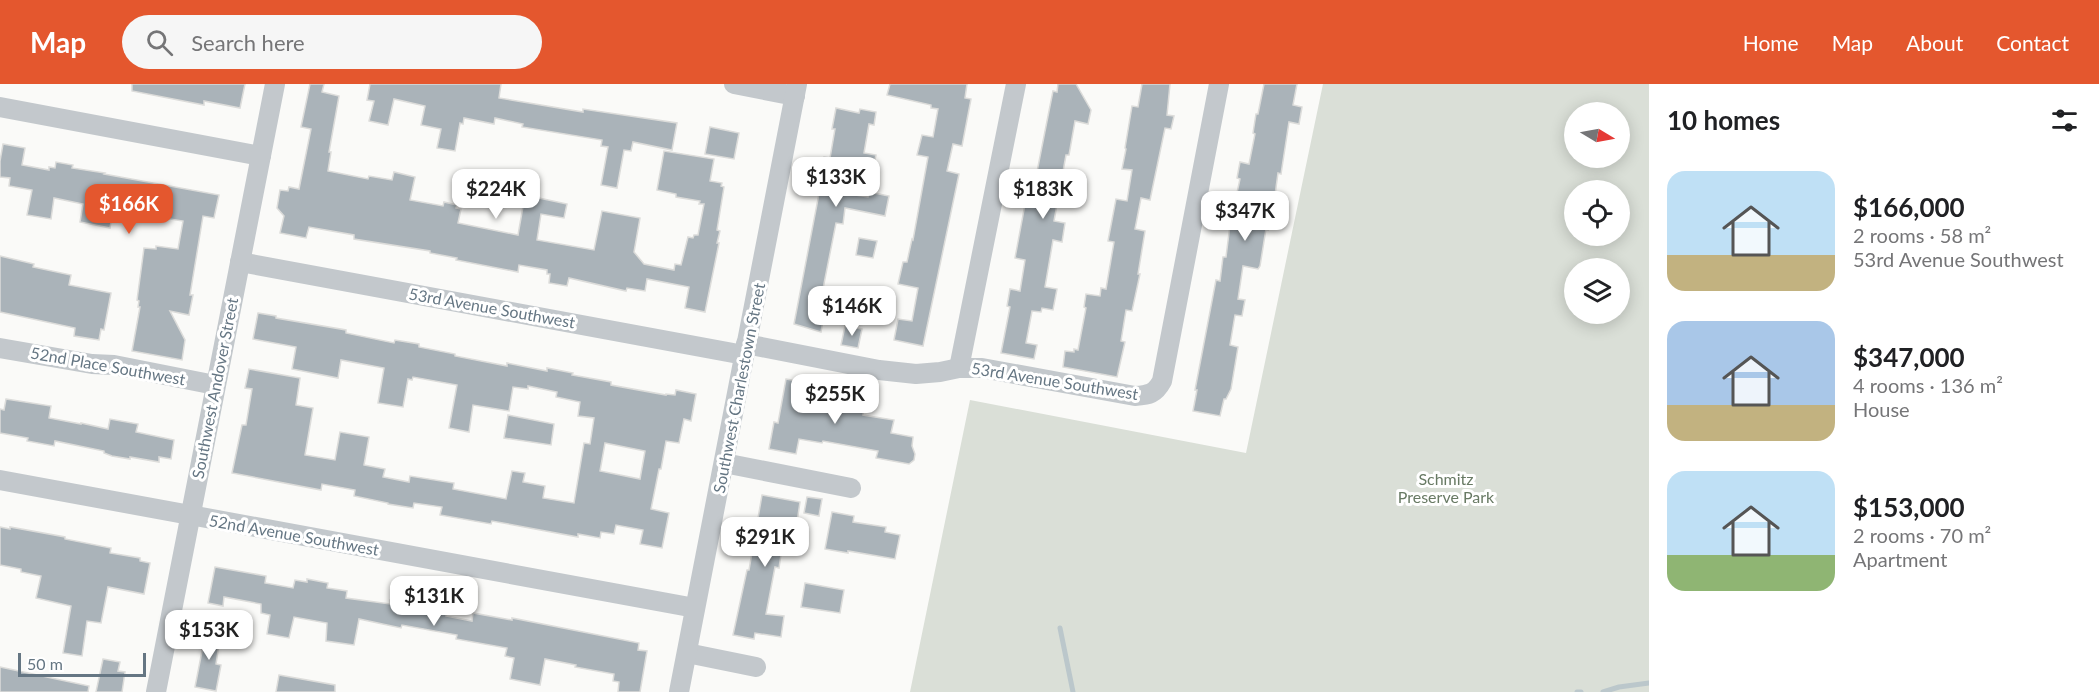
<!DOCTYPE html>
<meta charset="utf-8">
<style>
:root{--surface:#fff;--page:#f6f6f6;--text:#202124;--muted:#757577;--accent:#e4572e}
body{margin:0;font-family:Lato,sans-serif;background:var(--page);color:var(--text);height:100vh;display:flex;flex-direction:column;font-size:22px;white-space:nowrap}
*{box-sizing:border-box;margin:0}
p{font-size:20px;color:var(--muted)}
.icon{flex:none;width:33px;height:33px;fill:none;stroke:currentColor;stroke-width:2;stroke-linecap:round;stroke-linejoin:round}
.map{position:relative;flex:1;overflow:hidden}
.drawer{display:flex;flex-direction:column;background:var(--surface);width:450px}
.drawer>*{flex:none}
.needle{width:39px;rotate:100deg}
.controls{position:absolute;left:1564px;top:18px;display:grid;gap:12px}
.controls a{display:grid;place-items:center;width:66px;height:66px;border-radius:50%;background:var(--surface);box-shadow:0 3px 15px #0003;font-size:30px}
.scale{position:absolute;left:18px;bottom:15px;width:128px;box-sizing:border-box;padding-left:6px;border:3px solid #657683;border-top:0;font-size:16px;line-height:21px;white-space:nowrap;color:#657683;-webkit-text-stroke:4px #fff;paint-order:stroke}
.price{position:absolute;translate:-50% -51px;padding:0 14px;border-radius:12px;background:#fff;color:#222;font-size:20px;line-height:39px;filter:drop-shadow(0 2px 3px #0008)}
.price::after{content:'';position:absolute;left:50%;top:36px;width:18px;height:14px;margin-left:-9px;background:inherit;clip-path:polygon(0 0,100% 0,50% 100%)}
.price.current{background:var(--accent);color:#fff}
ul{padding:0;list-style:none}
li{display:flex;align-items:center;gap:18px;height:150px;padding:0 18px}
li span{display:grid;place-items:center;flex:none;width:168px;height:120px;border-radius:18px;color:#555}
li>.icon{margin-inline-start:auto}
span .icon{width:72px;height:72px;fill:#fffc;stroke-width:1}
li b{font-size:26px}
h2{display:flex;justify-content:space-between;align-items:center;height:72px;padding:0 18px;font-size:26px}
header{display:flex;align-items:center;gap:36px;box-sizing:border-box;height:84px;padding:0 30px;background:var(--accent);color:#fff}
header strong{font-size:28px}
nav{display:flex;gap:33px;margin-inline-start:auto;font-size:21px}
.search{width:420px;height:54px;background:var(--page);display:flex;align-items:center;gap:15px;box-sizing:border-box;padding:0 21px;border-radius:33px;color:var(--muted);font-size:22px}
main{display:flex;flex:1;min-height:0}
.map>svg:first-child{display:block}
.green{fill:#dadfd7;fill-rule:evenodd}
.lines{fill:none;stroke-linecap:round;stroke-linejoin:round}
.stream{stroke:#bbc7cb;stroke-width:5}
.building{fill:#aab3b9;stroke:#dcdcda;stroke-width:1.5;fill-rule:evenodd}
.minor{stroke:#c3c8cc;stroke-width:20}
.labels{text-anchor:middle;stroke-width:6;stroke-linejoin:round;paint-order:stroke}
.street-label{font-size:16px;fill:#657683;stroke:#fff}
.park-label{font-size:16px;fill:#687a64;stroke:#fff}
</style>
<header>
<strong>Map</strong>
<div class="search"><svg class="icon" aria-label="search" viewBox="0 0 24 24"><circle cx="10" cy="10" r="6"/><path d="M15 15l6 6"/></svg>Search here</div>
<nav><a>Home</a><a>Map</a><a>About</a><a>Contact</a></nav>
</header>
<main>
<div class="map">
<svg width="1649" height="608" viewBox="0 0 1649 608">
<rect width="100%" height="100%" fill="#fafaf8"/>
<path class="green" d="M1323 0H1649V608H910L970 316 1246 369ZM1575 28H1620V74H1575ZM1575 106H1620V152H1575ZM1575 184H1620V230H1575Z"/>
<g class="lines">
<g class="stream">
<path d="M1060 544 1073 608"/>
<path d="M1577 608H1581"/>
<path d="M1603 608 1619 603 1649 599"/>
</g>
</g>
<g class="building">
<path d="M132 0H245L240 24 204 17V21L132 7Z"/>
<path d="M310 0H324L322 8 339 12 329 68H331L328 87 368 95 369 92 392 96 394 88 415 93 410 116 443 122 444 118 457 121 456 124 461 125 458 139 518 151 525 111 567 120 564 134 541 130 537 156 594 166 602 127 640 134 634 168 644 180 674 186 675 180 681 181 688 153 693 154 694 151H698L704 120H699L700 117 676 113V110L657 106 664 67 714 75 710 97 722 99 721 102 724 103 717 146 720 147 717 159H719L705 228 685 224 689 203 647 195 645 207 627 204 626 207 569 194 567 202 549 199 550 190H547V186L519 181 518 188 456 176 457 174 430 169V167L354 155V151L309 143 306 154 280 149 284 132 277 124 280 106 288 107 289 103 299 105 311 45 301 43Z"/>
<path d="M370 0H501L499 14 583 28V25L677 39 672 66 633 58 631 67 624 66 617 104 601 101 608 63 601 62 602 56 522 43 523 40 495 34 494 40 464 34 463 40 460 39 455 67 437 64 441 45 421 41 425 22 394 15 388 41 369 37 374 17 367 16Z"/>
<path d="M890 0H967L965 14 971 15 962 62 953 60 947 87 959 90 923 262 894 256 898 235 912 237 918 204 898 200 903 178H907L912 155 913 156 928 73 917 71 922 51 933 53 938 25 931 24V21L887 11Z"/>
<path d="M1058 0H1076L1091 26 1088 40 1075 37 1069 71H1066L1054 137 1065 139 1062 158 1053 156 1045 203 1057 205 1053 226 1042 224 1041 228 1032 227 1026 259 1037 261 1034 275 1001 269 1010 223 1007 222 1010 205 1020 207 1025 176 1015 174 1026 115 1019 114 1021 101 1034 103 1049 27 1053 7 1057 8Z"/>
<path d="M1142 0H1170L1167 31 1174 32 1171 45 1165 44 1150 116 1141 114 1135 145 1145 147 1138 190H1140L1132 227 1126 226 1121 257 1125 258 1117 293 1063 283 1065 267 1074 268V265L1078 266 1086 224 1084 223 1086 210 1100 212 1101 204 1106 205 1114 158 1108 157 1116 115 1127 117 1132 86 1122 85 1126 65 1125 64 1132 22 1138 23Z"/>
<path d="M1264 0H1297L1293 21 1302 23 1299 40 1289 38 1281 90 1278 89 1272 133H1270L1268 146 1266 145 1260 182 1258 185 1243 182 1238 215 1245 216 1242 232 1235 231 1230 261 1238 263 1231 305 1226 315H1224L1220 332 1193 327 1197 306H1195L1216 196 1220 197 1223 173H1226L1230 141 1240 95 1237 94 1240 78 1249 80 1255 50 1253 49 1256 30H1258Z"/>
<path d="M836 24 859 29 860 25 876 28 874 41 869 40 864 69 876 71 873 85 847 80 842 109 868 113 869 108 889 112 885 132 845 124 843 140 836 139 819 225 825 226 821 248 794 240 818 115 824 73 830 74 835 45H832Z"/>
<path d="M710 43 739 49 734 75 705 70Z"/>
<path d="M3 60 25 64 22 81 49 86V83L55 84 56 78 73 81 72 84 105 89 104 90 219 111 214 134 203 132 190 211H193L189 231 170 227 185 256 182 276 132 267 140 223H138L139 217 137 216 144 164 156 165V162L178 165 183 137 145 131 144 136 112 131 110 144 80 138 83 120 54 114 51 135 27 131 32 106 9 102 10 94 0 93V77Z"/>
<path d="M859 154 877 157 873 174 856 171Z"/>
<path d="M0 172 34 180 33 183 71 191 69 201 111 209 104 246 101 245 99 256 74 252 75 244 0 228Z"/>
<path d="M258 229 276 232V234L346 246V249L394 259 395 256 419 260V263L455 270V272L507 282V279L547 287V284L573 289 572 291 611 298V301L666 311V310L675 311 676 306 696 310 691 337 684 335 679 359 666 357 661 385H659L651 425 669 429 662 464 640 460 643 446 616 441 614 450 601 448 600 454 578 450V453L492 437 491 440 440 431 442 423 414 419 413 424 388 420V419L354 412 355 406 322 400 321 406 232 389 242 341H246L252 305 245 304 249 285 300 294 296 321 313 324 305 371 335 376 340 348 369 353 364 381 385 385 383 393 409 398 410 392 454 399 453 405 506 415 512 387 525 389 523 398 545 402 543 414 574 419 584 359 590 360 594 334 578 332 580 318 556 313 557 308 528 302V305L513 303 509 327 473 321 469 348 449 344 457 301 413 293 412 296 408 295 403 323 378 319 384 284 341 276 338 294 292 285 296 263 253 255ZM605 359 645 367 640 395 600 387Z"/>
<path d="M845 242 862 245 858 264 841 261Z"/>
<path d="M786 295 821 301 818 318 844 322 845 317 864 320 863 331 894 336 891 349 913 353 912 362 915 370 914 376 909 380 876 374 878 367 823 357 822 359 799 355 796 370 769 365 774 338 778 339Z"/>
<path d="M6 315 51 322 49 334 81 340V339L108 345 110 335 138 340 136 348 174 356 171 375 159 373V378L130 373V375L112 372 104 369V367L55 357 54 362 27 357 28 354 0 349V325L4 326Z"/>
<path d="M508 331 554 340 551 361 504 354Z"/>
<path d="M762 411 800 418 796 445 785 443 779 484 775 483 766 530 784 532 781 553 755 549 754 555 733 551 747 486H749Z"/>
<path d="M807 413 822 415 819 432 804 429Z"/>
<path d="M832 428 854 432 853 438 886 443 885 448 900 451 895 475 848 467V469L825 465Z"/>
<path d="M0 443 10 445V443L65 453V455L111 464 110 469 140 474V477L150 479 144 510 108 503 101 539 87 537 82 572 63 569 71 522 36 514 41 492 21 488V485L0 481Z"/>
<path d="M215 483 266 492 265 499 293 504 295 496 307 498V495L328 499 327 504 347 507 346 514 390 520V516H394L436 524V527L447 529 446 532 472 537 473 529 512 536V534L639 559 638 566 647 567 640 608H618L619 598 613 597 614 590 575 583 576 581 545 575 540 601 510 595 514 574 505 572 507 564 456 555 457 551 402 541 401 544 359 535 354 561 326 557 327 539 294 533 289 554 267 550 270 531 261 529V520L224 513 223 522 208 519Z"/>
<path d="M805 499 844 506 840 529 801 523Z"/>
<path d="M202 545 221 548 216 580 221 581 216 607 195 603 203 562 200 561Z"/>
<path d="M103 575 120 578 118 587 125 588 122 608H96Z"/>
<path d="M0 583 89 602 88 608H0Z"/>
<path d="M279 591 335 601V608H276Z"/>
</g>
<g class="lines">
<g class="minor">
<path d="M734 0 795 12"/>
<path d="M0 23 261 72"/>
<path d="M240 178 744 271"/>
<path d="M746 260 879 286 916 290 940 288 959 284H982L1135 312C1149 311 1155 310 1162 297L1219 0"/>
<path d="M0 264 92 280 114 281 215 301"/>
<path d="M959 284 1016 0"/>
<path d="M724 379 851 404"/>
<path d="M0 396 695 524"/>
<path d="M687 569 756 583"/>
<path d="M156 608 275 0"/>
<path d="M679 608 797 0"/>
</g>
</g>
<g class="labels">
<g class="street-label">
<text transform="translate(492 224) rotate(10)" y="6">53rd Avenue Southwest</text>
<text transform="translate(108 282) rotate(10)" y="6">52nd Place Southwest</text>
<text transform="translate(1055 297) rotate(9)" y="6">53rd Avenue Southwest</text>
<text transform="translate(215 304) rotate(-79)" y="6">Southwest Andover Street</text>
<text transform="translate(739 304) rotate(-79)" y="6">Southwest Charlestown Street</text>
<text transform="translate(294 451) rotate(10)" y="6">52nd Avenue Southwest</text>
</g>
<g class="park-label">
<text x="1446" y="401">Schmitz<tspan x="1446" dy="18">Preserve Park</tspan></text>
</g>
</g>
</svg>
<div class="controls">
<a><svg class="needle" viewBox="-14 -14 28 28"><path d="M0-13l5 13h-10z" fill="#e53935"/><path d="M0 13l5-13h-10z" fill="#757577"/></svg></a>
<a><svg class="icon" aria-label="locate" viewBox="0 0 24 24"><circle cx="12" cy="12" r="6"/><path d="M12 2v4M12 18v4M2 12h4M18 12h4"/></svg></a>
<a><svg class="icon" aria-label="layers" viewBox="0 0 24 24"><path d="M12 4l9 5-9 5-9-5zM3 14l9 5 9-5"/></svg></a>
</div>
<div class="scale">50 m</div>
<b class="price" style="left:836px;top:124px">$133K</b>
<b class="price" style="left:496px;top:136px">$224K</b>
<b class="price" style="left:1043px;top:136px">$183K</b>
<b class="price current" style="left:129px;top:151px">$166K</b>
<b class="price" style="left:1245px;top:158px">$347K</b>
<b class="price" style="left:852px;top:253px">$146K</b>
<b class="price" style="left:835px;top:341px">$255K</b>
<b class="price" style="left:765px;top:484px">$291K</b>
<b class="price" style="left:434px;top:543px">$131K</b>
<b class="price" style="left:209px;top:577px">$153K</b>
</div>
<section class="drawer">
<h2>10 homes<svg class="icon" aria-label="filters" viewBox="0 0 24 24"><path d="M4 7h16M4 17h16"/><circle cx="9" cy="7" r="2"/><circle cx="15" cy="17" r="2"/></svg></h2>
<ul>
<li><span style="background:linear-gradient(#bfe0f5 70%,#c2b280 0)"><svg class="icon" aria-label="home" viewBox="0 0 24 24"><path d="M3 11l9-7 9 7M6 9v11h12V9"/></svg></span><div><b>$166,000</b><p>2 rooms · 58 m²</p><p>53rd Avenue Southwest</p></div></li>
<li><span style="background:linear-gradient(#a9c7e8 70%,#c2b280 0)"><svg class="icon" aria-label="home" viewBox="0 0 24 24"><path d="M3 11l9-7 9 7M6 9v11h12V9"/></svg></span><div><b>$347,000</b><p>4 rooms · 136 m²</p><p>House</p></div></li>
<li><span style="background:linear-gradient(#bfe0f5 70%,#8fb573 0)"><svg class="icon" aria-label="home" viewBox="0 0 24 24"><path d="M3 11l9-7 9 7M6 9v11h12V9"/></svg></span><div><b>$153,000</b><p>2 rooms · 70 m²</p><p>Apartment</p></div></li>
</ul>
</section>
</main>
